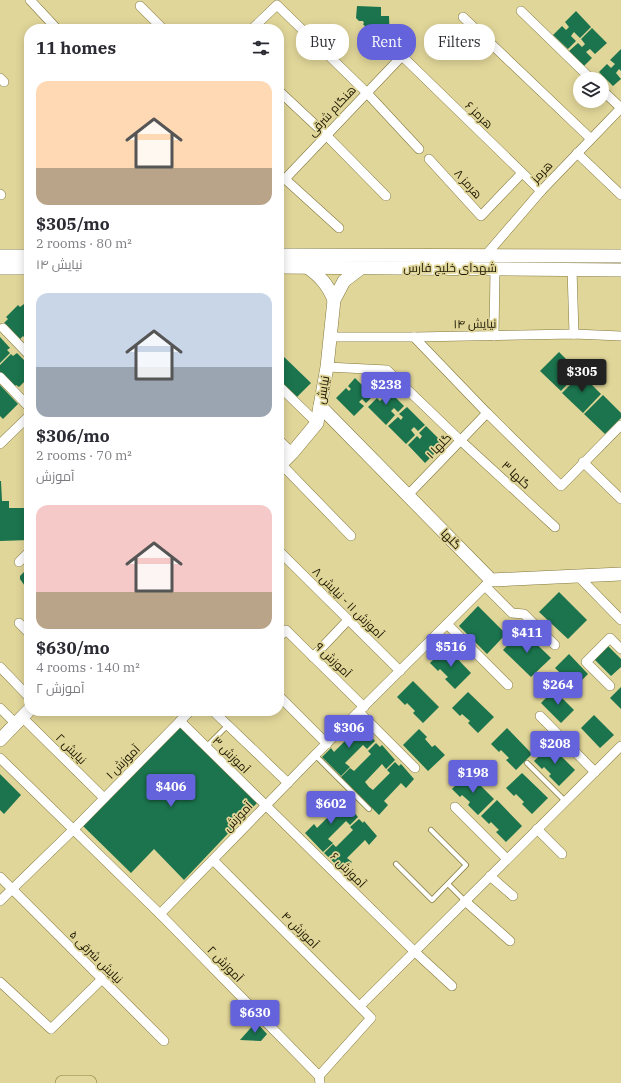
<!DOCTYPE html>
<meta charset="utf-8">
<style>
:root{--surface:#fff;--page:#f7f7f7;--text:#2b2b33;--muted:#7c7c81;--accent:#6463dc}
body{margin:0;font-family:"IBM Plex Serif",Cairo,serif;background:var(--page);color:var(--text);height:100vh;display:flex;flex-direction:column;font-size:15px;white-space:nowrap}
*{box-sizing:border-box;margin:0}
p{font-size:13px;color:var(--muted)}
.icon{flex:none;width:22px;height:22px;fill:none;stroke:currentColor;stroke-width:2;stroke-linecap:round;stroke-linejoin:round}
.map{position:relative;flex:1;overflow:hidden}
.drawer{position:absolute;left:24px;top:24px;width:260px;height:692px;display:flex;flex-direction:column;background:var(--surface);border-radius:16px;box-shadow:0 2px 10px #0003}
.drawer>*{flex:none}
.banner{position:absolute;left:296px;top:24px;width:265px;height:36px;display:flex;gap:8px}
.fabs{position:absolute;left:573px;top:72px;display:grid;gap:8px}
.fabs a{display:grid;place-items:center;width:36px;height:36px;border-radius:50%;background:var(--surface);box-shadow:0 2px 10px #0003;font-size:20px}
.price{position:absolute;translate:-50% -34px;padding:0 9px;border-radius:4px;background:var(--accent);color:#fff;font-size:13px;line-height:26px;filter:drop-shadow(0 1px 2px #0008)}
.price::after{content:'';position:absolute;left:50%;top:24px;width:12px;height:9px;margin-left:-6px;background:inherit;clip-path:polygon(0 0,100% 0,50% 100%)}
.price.active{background:#222;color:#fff}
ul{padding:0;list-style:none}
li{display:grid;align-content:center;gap:8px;height:212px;padding:0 12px}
li span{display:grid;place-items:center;height:124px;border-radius:12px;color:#555}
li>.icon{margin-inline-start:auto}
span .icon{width:72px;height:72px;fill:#fffc;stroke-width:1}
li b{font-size:17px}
h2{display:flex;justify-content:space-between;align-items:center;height:48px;padding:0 12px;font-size:17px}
.chip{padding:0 14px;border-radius:16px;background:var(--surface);box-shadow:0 2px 10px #0003;font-size:14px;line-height:36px}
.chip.active{background:var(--accent);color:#fff}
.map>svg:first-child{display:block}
.building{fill:#1b744d}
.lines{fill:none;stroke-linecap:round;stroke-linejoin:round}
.lane-casing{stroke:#82783d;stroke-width:6}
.street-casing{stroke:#82783d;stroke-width:10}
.secondary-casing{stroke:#82783d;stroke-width:14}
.primary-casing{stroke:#91833c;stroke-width:16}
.lane{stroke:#fff;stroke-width:4.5}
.street{stroke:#fff;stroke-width:9}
.secondary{stroke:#fff;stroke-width:13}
.primary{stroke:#e2d79d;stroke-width:15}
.labels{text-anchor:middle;stroke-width:3.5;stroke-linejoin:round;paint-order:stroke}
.street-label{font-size:12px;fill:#1d1802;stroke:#e1d699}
</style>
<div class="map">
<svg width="621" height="1083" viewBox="0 0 621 1083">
<rect width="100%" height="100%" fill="#e1d699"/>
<g class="building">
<path d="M357 6 381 7V16H389L390 42H379L375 38 376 36 374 33 372 35 363 24 364 23 363 21H359L356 18Z"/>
<path d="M576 11 591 27 580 38 574 32 571 36 576 41 568 49 553 35 562 26 566 30 569 27 565 22Z"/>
<path d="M592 28 607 43 595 54 590 49 586 52 592 58 584 66 569 51 578 43 582 47 585 44 581 39Z"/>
<path d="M621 49V71L619 69 616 73 621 79 613 86 599 72 607 64 611 68 615 64 610 60Z"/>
<path d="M24 304 29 309V335L25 338 23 336 20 339 4 323 8 319 6 317 18 305 20 307Z"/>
<path d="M0 337 10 348 7 350 10 353 0 363Z"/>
<path d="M559 352 579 372 561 391 540 371Z"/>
<path d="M17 353 29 365V377L19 387 16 385 13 388 0 374V365L11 354 13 356Z"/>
<path d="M281 354 311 383 297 397 279 380V356Z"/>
<path d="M581 374 601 394 583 413 562 393Z"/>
<path d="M355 378 373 396 366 403 362 399 359 402 364 406 354 416 336 398 346 388 349 391 351 389 348 386Z"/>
<path d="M0 385 18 404 3 419 0 416Z"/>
<path d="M386 388 404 406 398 412 394 408 391 411 395 415 386 425 368 407 377 398 380 401 383 398 379 395Z"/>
<path d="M603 395 621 413V418L605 434 584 414Z"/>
<path d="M407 407 425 425 418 431 414 427 411 430 415 435 406 444 388 426 398 417 401 420 403 417 399 414Z"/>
<path d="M426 426 444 444 437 450 433 446 430 449 435 453 425 463 408 445 417 436 420 439 422 436 419 433Z"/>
<path d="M0 481H1L2 501H9V508H29V540L0 541Z"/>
<path d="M29 571V592L20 579V576L24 572 26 574Z"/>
<path d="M559 592 587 620 568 639 539 612Z"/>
<path d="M478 606 506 634 487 654 459 626Z"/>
<path d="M522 630 551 658 531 677 503 650Z"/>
<path d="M605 643 621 659V667L611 676 592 657Z"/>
<path d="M446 647 471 673 455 689 445 679 448 677 440 669 438 671 430 663Z"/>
<path d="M569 654 588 674 575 687 555 668Z"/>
<path d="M413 681 439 707 423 723 413 713 415 711 407 703 405 705 397 697Z"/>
<path d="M621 687V709L610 698Z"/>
<path d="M554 690 574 710 561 723 541 703Z"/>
<path d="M468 692 494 717 478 733 468 723 470 721 462 714 460 716 452 708Z"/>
<path d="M594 715 614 735 600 748 581 728Z"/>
<path d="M357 724 361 728 363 726 375 741 367 749 363 745 345 763 350 767 341 776 322 757 331 748 334 752 351 735 349 732Z"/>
<path d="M179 726 257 803 184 880 154 849 131 873 82 825Z"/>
<path d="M507 728 532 754 516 770 506 760 509 758 501 750 499 752 491 744Z"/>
<path d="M419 729 427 737 425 739 432 747 435 745 445 755 428 771 403 745Z"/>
<path d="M376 743 380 747 382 745 395 760 386 769 382 764 365 782 369 787 373 790 390 773 387 770 395 762 399 766 401 764 414 779 406 788 401 783 384 801 388 805 379 815 341 777 350 768 354 771 371 754 368 751Z"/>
<path d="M550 745 575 770 559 786 549 776 551 774 544 767 542 769 534 761Z"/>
<path d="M468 773 494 799 478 815 468 805 470 802 462 795 460 797 452 789Z"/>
<path d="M522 773 548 798 532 814 522 804 524 802 516 794 514 796 506 788Z"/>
<path d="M0 774 21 795 4 814 0 810Z"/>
<path d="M340 800 343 804 345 802 358 817 350 825 346 821 328 839 333 843 323 852 305 833 314 824 317 828 334 811 331 808Z"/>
<path d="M497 800 522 826 506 842 496 832 499 830 491 822 489 824 481 816Z"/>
<path d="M359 819 363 823 364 821 377 836 369 845 365 840 347 858 352 862 343 871 324 853 333 844 336 847 353 830 350 827Z"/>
<path d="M256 1022 267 1034 261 1041 240 1040Z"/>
</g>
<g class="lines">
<g class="lane-casing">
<g id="lane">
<path d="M206 747 228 725"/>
<path d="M315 755 369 809"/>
<path d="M527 763 565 801"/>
<path d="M396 864 432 900 466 865 431 830"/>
<path d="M448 884 465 901"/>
</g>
</g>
<g class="street-casing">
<g id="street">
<path d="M30 0 57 29"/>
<path d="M140 6 163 29"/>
<path d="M521 11 591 79"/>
<path d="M463 17 590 138"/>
<path d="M252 29 277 5 366 92 419 149"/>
<path d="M0 78 4 82"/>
<path d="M602 90 621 108"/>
<path d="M279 91 326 135 386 196"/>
<path d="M577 153 621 195"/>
<path d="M429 159 481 216 522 173"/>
<path d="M279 179H285L402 56 541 191"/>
<path d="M285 179 339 228"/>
<path d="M0 194 1 195"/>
<path d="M485 256 541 191 621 108"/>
<path d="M572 269 574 334"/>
<path d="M3 328 29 355"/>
<path d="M494 336 495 269"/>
<path d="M330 337H414L574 334 621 336"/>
<path d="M414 337 487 413 561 486 621 425"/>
<path d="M327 367 387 370 460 440 555 527"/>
<path d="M0 377 29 407"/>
<path d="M279 386 317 423"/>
<path d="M279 440 292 453"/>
<path d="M0 444 29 416"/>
<path d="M583 462 621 499"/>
<path d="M281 464 351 536"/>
<path d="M408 495 487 413"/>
<path d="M279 551 400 671"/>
<path d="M19 562 29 552"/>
<path d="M578 576 621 620"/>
<path d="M485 586 512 613 524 614 555 645"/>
<path d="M19 623 29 633"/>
<path d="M447 624 508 685"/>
<path d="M279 637 286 630 364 707"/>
<path d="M313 657 348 620"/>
<path d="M0 667 29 697"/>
<path d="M610 686 586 662 610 638 621 649"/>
<path d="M279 696 327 744"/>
<path d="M0 708 16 724"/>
<path d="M213 711 288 783"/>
<path d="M359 712 415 768"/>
<path d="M540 716 595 772"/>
<path d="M22 717 104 798"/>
<path d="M180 721 414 951 452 986"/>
<path d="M0 758 160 914 319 1076 320 1083"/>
<path d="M455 807 507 859"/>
<path d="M537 829 562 854"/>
<path d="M213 860 371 1018 319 1076"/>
<path d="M490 876 513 896"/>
<path d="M0 877 164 1041"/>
<path d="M0 901 73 830 190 711"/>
<path d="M465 901 510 941"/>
<path d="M160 914 315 755 491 580"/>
<path d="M0 982 51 1029 102 979"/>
<path d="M360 1006 621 746"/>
</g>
</g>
<g class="secondary-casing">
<g id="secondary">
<path d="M279 255 621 256"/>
<path d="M0 256H29"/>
<path d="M279 267 621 270"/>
<path d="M307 267C320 276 328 285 334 300"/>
<path d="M0 268H29"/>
<path d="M320 406 491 580 621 574"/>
<path d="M279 466 292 453 317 423 327 367 334 300 344 281 361 268"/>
<path d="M0 740 29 710"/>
</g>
</g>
<g class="primary-casing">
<path id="primary" d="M63 1083H89"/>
</g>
<use href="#lane" class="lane"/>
<use href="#street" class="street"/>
<use href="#secondary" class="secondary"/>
<use href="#primary" class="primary"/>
</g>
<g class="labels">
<g class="street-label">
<text transform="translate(332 111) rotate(-47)" y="4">هنگام شرقی</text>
<text transform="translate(479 115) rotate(44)" y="4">هرمز ۶</text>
<text transform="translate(542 172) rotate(-47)" y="4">هرمز</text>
<text transform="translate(468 184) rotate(48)" y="4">هرمز ۸</text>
<text x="450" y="272">شهدای خلیج فارس</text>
<text transform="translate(475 324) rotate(-1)" y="4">نیایش ۱۴</text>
<text transform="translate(323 390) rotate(-80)" y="4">نیایش</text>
<text transform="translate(439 446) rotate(-46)" y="4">گلها ۱</text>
<text transform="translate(516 475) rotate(43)" y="4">گلها ۳</text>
<text transform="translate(451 539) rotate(46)" y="4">گلها</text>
<text transform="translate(348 603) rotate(45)" y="4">آموزش ۱۱ - نیایش ۸</text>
<text transform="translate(333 660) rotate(44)" y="4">آموزش ۹</text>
<text transform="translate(71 749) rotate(45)" y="4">نیایش ۲</text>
<text transform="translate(231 755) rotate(45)" y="4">آموزش ۳</text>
<text transform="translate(123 762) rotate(-45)" y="4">آموزش ۱</text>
<text transform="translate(238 817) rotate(-46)" y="4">آموزش</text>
<text transform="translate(348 870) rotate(45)" y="4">آموزش ۶</text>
<text transform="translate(300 930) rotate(45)" y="4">آموزش ۴</text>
<text transform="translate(96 957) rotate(45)" y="4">نیایش شرقی ۵</text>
<text transform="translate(225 964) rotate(46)" y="4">آموزش ۲</text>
</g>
</g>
</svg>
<div class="fabs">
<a><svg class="icon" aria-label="layers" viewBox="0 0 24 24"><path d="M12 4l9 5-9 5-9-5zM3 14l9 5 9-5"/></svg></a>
</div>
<b class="price active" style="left:582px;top:393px">$305</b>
<b class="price" style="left:386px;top:406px">$238</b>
<b class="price" style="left:527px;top:654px">$411</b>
<b class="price" style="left:451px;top:668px">$516</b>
<b class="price" style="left:558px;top:706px">$264</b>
<b class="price" style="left:349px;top:749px">$306</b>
<b class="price" style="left:555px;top:765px">$208</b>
<b class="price" style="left:473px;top:794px">$198</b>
<b class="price" style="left:171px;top:808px">$406</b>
<b class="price" style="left:331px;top:825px">$602</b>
<b class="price" style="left:255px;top:1034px">$630</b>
<div class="banner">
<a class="chip">Buy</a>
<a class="chip active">Rent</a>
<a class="chip">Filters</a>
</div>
<section class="drawer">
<h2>11 homes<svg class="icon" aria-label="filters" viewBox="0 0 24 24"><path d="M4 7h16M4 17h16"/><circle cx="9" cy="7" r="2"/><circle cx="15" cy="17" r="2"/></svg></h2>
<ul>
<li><span style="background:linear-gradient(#ffd9b3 70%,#b9a48a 0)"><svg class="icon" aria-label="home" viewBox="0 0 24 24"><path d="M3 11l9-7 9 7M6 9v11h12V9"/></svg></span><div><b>$305/mo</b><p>2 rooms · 80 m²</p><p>نیایش ۱۴</p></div></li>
<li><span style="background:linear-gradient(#c9d6e8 60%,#9aa5b1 0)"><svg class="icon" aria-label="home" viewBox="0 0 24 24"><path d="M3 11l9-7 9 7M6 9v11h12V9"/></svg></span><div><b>$306/mo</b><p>2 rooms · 70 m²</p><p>آموزش</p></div></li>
<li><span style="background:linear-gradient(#f6c9c9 70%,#b9a48a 0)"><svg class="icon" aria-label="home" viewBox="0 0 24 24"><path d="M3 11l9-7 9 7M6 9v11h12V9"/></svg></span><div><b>$630/mo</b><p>4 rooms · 140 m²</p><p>آموزش ۲</p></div></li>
</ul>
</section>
</div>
